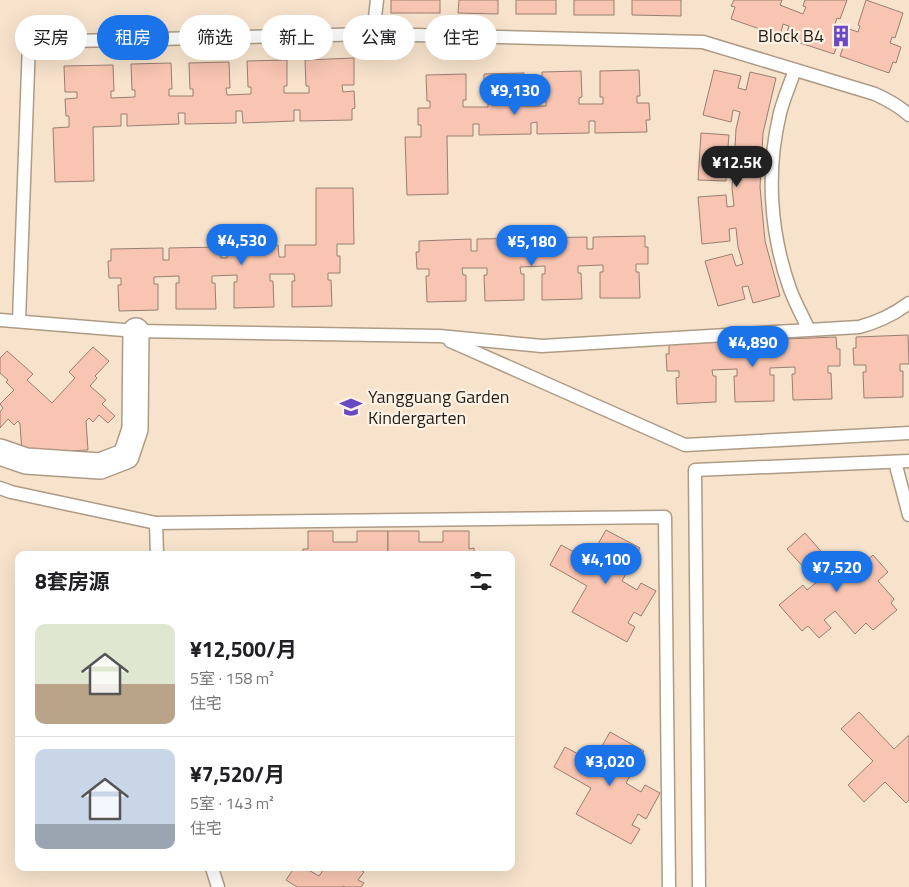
<!DOCTYPE html>
<html lang="zh">
<meta charset="utf-8">
<style>
:root{--surface:#fff;--page:#f2f2f2;--text:#202124;--muted:#757577;--line:#e0e0e0;--accent:#1a73e8}
body{margin:0;font-family:"Titillium Web","Noto Sans SC",sans-serif;background:var(--page);color:var(--text);height:100vh;display:flex;flex-direction:column;font-size:19px;white-space:nowrap}
*{box-sizing:border-box;margin:0}
p{font-size:16px;color:var(--muted)}
.icon{flex:none;width:28px;height:28px;fill:none;stroke:currentColor;stroke-width:2;stroke-linecap:round;stroke-linejoin:round}
.map{position:relative;flex:1;overflow:hidden}
.side{position:absolute;left:15px;top:551px;width:500px;height:320px;display:flex;flex-direction:column;background:var(--surface);border-radius:10px;box-shadow:0 5px 20px #0002}
.side>*{flex:none}
.hud{position:absolute;left:15px;top:15px;width:500px;height:45px;display:flex;gap:10px}
.price{position:absolute;translate:-50% -42px;padding:0 11px;border-radius:18px;background:var(--accent);color:#fff;font-size:16px;line-height:32px;filter:drop-shadow(0 1px 2px #0008)}
.price::after{content:'';position:absolute;left:50%;top:30px;width:15px;height:11px;margin-left:-8px;background:inherit;clip-path:polygon(0 0,100% 0,50% 100%)}
.price.active{background:#222;color:#fff}
ul{padding:0;list-style:none}
li{display:flex;align-items:center;gap:15px;height:125px;padding:0 20px}
li+li{border-top:1px solid var(--line)}
li span{display:grid;place-items:center;flex:none;width:140px;height:100px;border-radius:10px;color:#555}
li>.icon{margin-inline-start:auto}
span .icon{width:60px;height:60px;fill:#fffc;stroke-width:1}
li b{font-size:21px}
h2{display:flex;justify-content:space-between;align-items:center;height:60px;padding:0 20px;font-size:21px}
.pill{padding:0 18px;border-radius:22px;background:var(--surface);box-shadow:0 5px 20px #0002;font-size:18px;line-height:45px}
.pill.active{background:var(--accent);color:#fff}
.map>svg:first-child{display:block}
.building{fill:#f7c5b1;stroke:#997e73}
.lines{fill:none;stroke-linecap:round;stroke-linejoin:round}
.lane-casing{stroke:#ae9b85;stroke-width:15}
.street-casing{stroke:#ae9b85;stroke-width:28}
.lane{stroke:#fff;stroke-width:12}
.street{stroke:#fff;stroke-width:25}
.labels{text-anchor:middle;stroke-width:4.5;stroke-linejoin:round;paint-order:stroke}
.poi-label{font-size:18px;fill:#261f17;stroke:#fef2e4;text-anchor:end}
</style>
<div class="map">
<svg width="909" height="887" viewBox="0 0 909 887">
<rect width="100%" height="100%" fill="#f7e3cc"/>
<g class="building">
<rect x="391" y="0" width="49" height="13"/>
<path d="M459 0H498V14L458 13Z"/>
<rect x="516" y="0" width="40" height="14"/>
<rect x="574" y="0" width="40" height="15"/>
<path d="M632 0H681V16L632 15Z"/>
<path d="M734 0H782L780 5 803 14 806 7 803 6 805 0H847L840 19 837 18 835 24 858 32 860 26 858 25 866 0 903 13 895 38 892 37 890 43 901 47 896 63 893 62 889 73 840 56 844 45 838 43 834 54 785 38 789 26 783 24 780 36 731 19 735 7 731 6Z"/>
<path d="M354 58V85H342L343 92 354 91 355 108 352 109V120L300 121V110H294V121L243 123 242 111H236V123L185 124V113H178L179 124 127 126V114H121V126L93 127 94 181 55 182 53 128 69 127V116H66L65 99 77 98V92H65L64 66 113 65 114 91H111V98L135 97V90H132L131 64 171 63 172 89H169V96H193V89H190L189 63 229 62 230 88H226L227 95 251 94V87H248L247 61 287 60V86H284V93H309V86H306L305 60Z"/>
<path d="M639 70 640 96H637V103H649L650 120H646L647 132 595 133V121H589V133L537 134V122L531 123V134L479 135V124H473V136H447L448 194 407 195 405 137H421V125H418V108H430V101H427L426 75 466 74V100H463V107H488V99L484 100V74L524 73V99H521V106H546V98H542V72L581 71 582 97 579 98V104H603V97H600V71Z"/>
<path d="M714 70 741 76 738 88 746 90 750 72 776 78 763 133 760 187 765 241 780 296 753 303 748 286 742 287 745 299 718 306 705 261 732 254 736 266 743 264 738 247 736 228 729 229 730 241 702 244 698 197 726 195 727 207 734 206 732 188 733 170 726 169V181L698 180 701 133 729 135 728 147H735L736 129 740 112 733 110 731 122 703 115Z"/>
<path d="M316 188H353L354 244H337V256H340V273H328V280H331L332 306 292 307V281H295L294 274H270V281H273L274 307 234 308V282H237V275L212 276V283H215L216 309H176V283H179V276L154 277V284H158V310L119 311 118 285H121V278H109L108 261H111V249L163 248V260H169V248L221 247V258H227V247L278 245 279 257H285V245H316Z"/>
<path d="M645 236V247H648V264H636V272H639L640 298H600V272H603V265L578 266V273H581L582 299 542 300V274H545V266L520 267 521 274H524V300L485 301 484 275H487V268H462L463 275H466V301L427 302 426 276H429V269H417L416 252H419V241L471 239V251H477V239L529 238V250H535V238L587 237V249H593V237Z"/>
<path d="M908 335 909 364H900V371H903V397L864 398 863 372H866V365H854L853 348H856V337Z"/>
<path d="M836 337 837 349H840V366H828V373H831L832 399 793 400 792 374H795V367L770 368V375H774V401L735 402 734 376H737V369L712 370 713 376H716V402L677 404 676 378 679 377V371H667L666 354H669V342L721 341V352H727V341L779 339V351L785 350V339Z"/>
<path d="M93 347 109 361 95 376 97 378 90 386 106 400 102 404 115 416 108 423 99 415 93 422 89 418 86 421 88 450 22 453 20 424 18 421 14 425 8 419 0 428V412L3 408 0 404 14 390 6 382 8 380 0 373V358L7 351 33 374 27 380 52 403 75 378 69 372Z"/>
<path d="M606 530 640 548 622 581 637 590 641 583 656 591 641 616 634 612 628 623 635 627 627 642 572 612 587 586 550 565 561 545 589 560Z"/>
<path d="M308 531H333V542H357V531H388V555H303V549H308Z"/>
<path d="M388 531H419V542H443V531H469V549L474 548V555H388Z"/>
<path d="M805 533 845 579 873 555 888 572 878 581 894 599 891 603 897 610 873 630 866 623 855 634 835 611 824 620 831 628 819 638 808 626 802 631 779 605 803 585 807 590 817 582 787 549Z"/>
<path d="M859 712 894 749 909 735V800L906 803 885 782 864 802 848 785 873 761 841 729Z"/>
<path d="M610 732 644 751 626 783 641 792 645 785 660 793 646 819 638 814 632 825 640 829 631 844 576 814 591 788 554 767 565 747 593 762Z"/>
<path d="M294 868H305L319 876 324 869 321 868H357L364 872 358 880 364 883 361 887H345L343 886V887H297L286 880Z"/>
</g>
<g class="lines">
<g class="lane-casing">
<g id="lane">
<path d="M373 34 377 0"/>
<path d="M795 70C790 84 784 98 780 113 766 171 770 233 790 289 795 303 803 317 809 330"/>
<path d="M0 320 136 331 439 336 542 346 859 327C878 322 893 315 909 303"/>
<path d="M19 321 29 42 373 34 703 42 875 94C888 100 899 106 909 115"/>
<path d="M450 341 685 445 909 433"/>
<path d="M895 462 909 515"/>
<path d="M0 488 11 492 156 523 665 517 669 887"/>
<path d="M156 523 157 555"/>
<path d="M212 868 218 887"/>
<path d="M699 887 695 470 909 461"/>
</g>
</g>
<g class="street-casing">
<path id="street" d="M0 452 26 461 100 466 126 456 135 429 136 331"/>
</g>
<use href="#lane" class="lane"/>
<use href="#street" class="street"/>
</g>
<defs>
<g id="building-bare" transform="scale(1.725)"><path d="M-4-6H4V6H1V3H-1V6H-4ZM-2.5-4.3h1.7v1.8h-1.7ZM.8-4.3h1.7v1.8H.8ZM-2.5-1h1.7V.8h-1.7ZM.8-1h1.7V.8H.8Z" fill="#6a4ac3" stroke="#fef2e4" stroke-width="2.5" paint-order="stroke"/></g>
<g id="school-bare" transform="scale(1.725)"><path d="M0-5L7-2L0 1L-7-2ZM-4 1L0 2.5L4 1V4Q0 6-4 4Z" fill="#6a4ac3" stroke="#fef2e4" stroke-width="2.5" paint-order="stroke"/></g>
</defs>
<g fill-rule="evenodd">
<use href="#building-bare" x="841" y="36"/>
<use href="#school-bare" x="351" y="407"/>
</g>
<g class="labels">
<g class="poi-label">
<text x="824" y="42">Block B4</text>
<text x="368" y="403" text-anchor="start">Yangguang Garden<tspan x="368" dy="21">Kindergarten</tspan></text>
</g>
</g>
</svg>
<b class="price" style="left:515px;top:116px">¥9,130</b>
<b class="price active" style="left:737px;top:188px">¥12.5K</b>
<b class="price" style="left:242px;top:266px">¥4,530</b>
<b class="price" style="left:532px;top:267px">¥5,180</b>
<b class="price" style="left:753px;top:368px">¥4,890</b>
<b class="price" style="left:606px;top:585px">¥4,100</b>
<b class="price" style="left:837px;top:593px">¥7,520</b>
<b class="price" style="left:610px;top:787px">¥3,020</b>
<div class="hud">
<a class="pill">买房</a>
<a class="pill active">租房</a>
<a class="pill">筛选</a>
<a class="pill">新上</a>
<a class="pill">公寓</a>
<a class="pill">住宅</a>
</div>
<section class="side">
<h2>8套房源<svg class="icon" aria-label="filters" viewBox="0 0 24 24"><path d="M4 7h16M4 17h16"/><circle cx="9" cy="7" r="2"/><circle cx="15" cy="17" r="2"/></svg></h2>
<ul>
<li><span style="background:linear-gradient(#dfe7d0 60%,#b9a48a 0)"><svg class="icon" aria-label="home" viewBox="0 0 24 24"><path d="M3 11l9-7 9 7M6 9v11h12V9"/></svg></span><div><b>¥12,500/月</b><p>5室 · 158 m²</p><p>住宅</p></div></li>
<li><span style="background:linear-gradient(#c9d6e8 75%,#9aa5b1 0)"><svg class="icon" aria-label="home" viewBox="0 0 24 24"><path d="M3 11l9-7 9 7M6 9v11h12V9"/></svg></span><div><b>¥7,520/月</b><p>5室 · 143 m²</p><p>住宅</p></div></li>
</ul>
</section>
</div>
